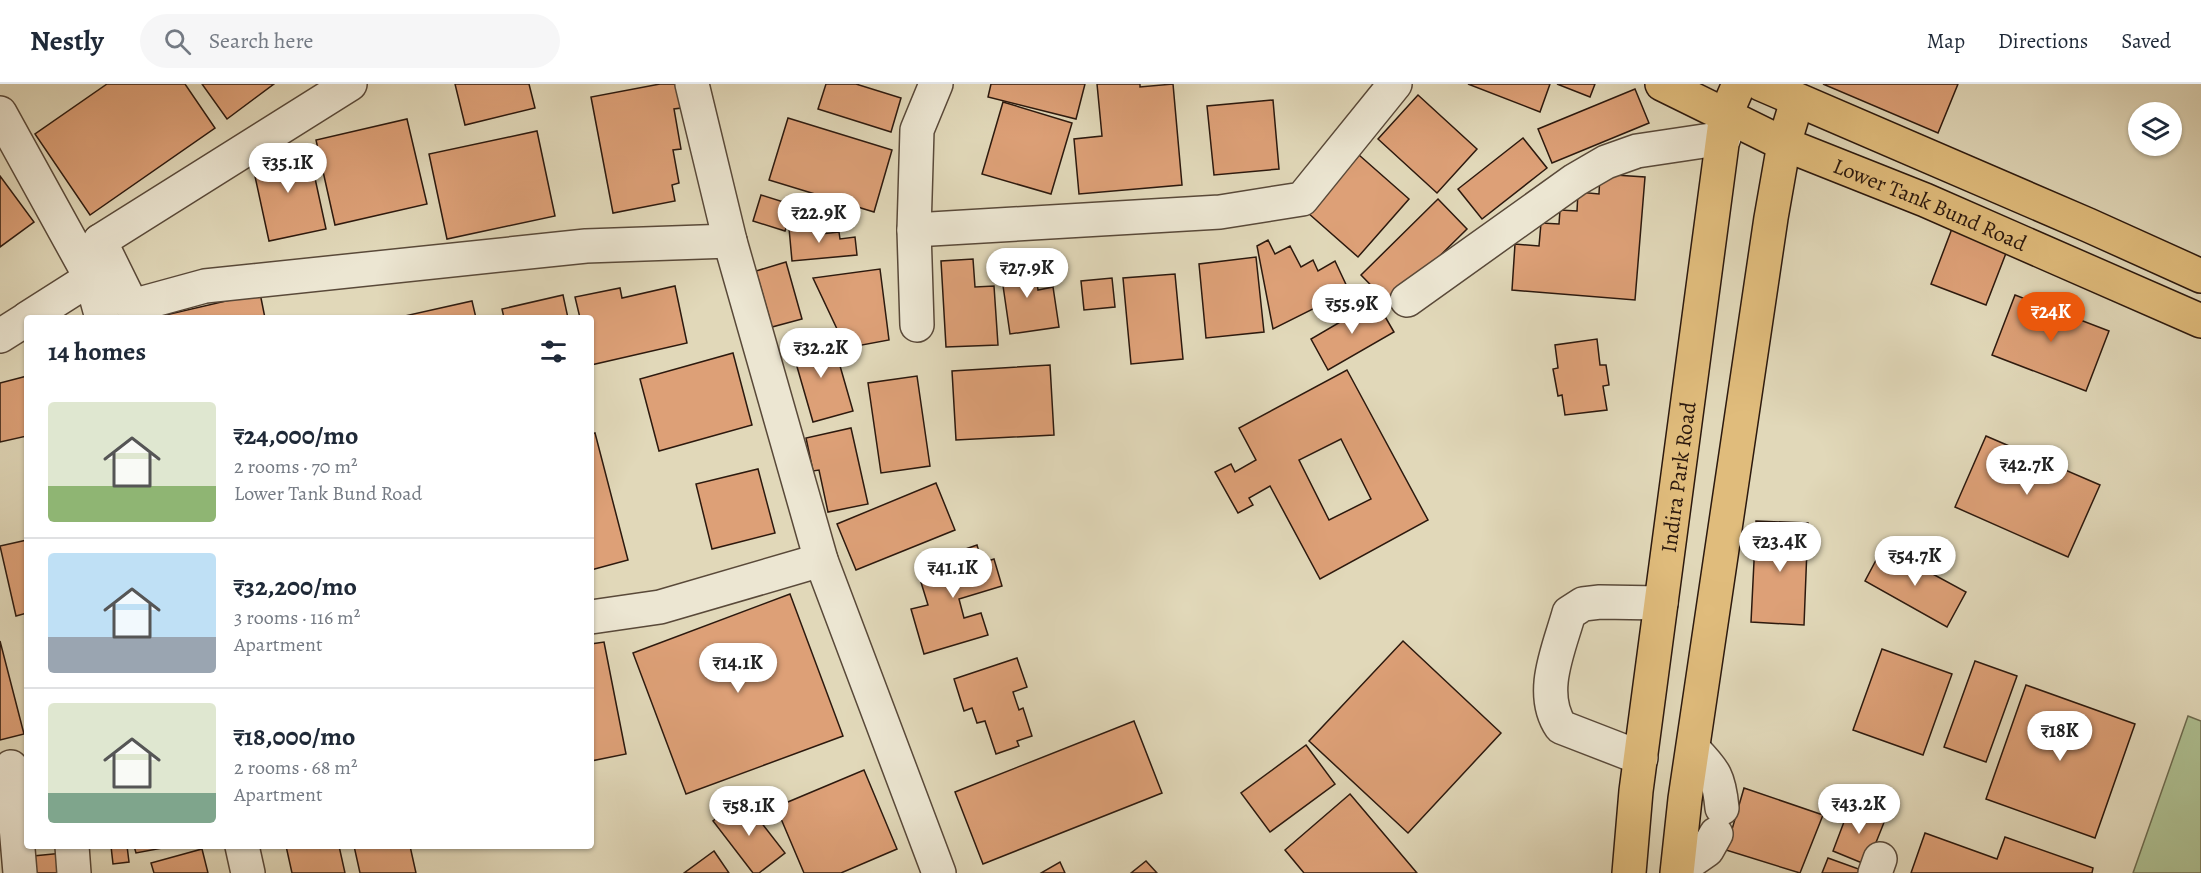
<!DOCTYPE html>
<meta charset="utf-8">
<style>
:root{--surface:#fff;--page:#f6f6f7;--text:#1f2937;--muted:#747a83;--line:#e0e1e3;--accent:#ea580c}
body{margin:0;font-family:Alegreya,serif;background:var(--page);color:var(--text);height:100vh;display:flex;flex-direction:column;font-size:22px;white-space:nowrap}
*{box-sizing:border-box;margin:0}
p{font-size:20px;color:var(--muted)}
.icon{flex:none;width:33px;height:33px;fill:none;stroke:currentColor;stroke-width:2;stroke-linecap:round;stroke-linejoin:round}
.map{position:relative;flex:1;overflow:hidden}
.panel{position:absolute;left:24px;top:231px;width:570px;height:534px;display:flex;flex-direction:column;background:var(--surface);border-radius:6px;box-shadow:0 2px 4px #0004}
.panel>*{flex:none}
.fabs{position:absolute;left:2128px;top:18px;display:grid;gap:12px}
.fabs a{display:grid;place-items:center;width:54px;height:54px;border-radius:50%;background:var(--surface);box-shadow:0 2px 4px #0004;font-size:30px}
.price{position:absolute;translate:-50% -51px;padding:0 14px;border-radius:21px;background:#fff;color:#222;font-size:20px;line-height:39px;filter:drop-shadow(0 2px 3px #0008)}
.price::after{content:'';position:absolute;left:50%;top:36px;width:18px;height:14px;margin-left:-9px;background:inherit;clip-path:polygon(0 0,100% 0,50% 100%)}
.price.selected{background:var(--accent);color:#fff}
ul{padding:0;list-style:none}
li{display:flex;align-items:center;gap:18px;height:150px;padding:0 24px}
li+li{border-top:2px solid var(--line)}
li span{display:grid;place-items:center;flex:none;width:168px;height:120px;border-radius:6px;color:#555}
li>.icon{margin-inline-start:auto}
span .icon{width:72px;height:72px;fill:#fffc;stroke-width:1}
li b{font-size:26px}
h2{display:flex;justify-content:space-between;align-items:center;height:72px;padding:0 24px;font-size:26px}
header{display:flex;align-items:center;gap:36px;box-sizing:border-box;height:84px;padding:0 30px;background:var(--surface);border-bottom:2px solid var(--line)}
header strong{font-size:28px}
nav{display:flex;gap:33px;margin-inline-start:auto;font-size:21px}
.search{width:420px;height:54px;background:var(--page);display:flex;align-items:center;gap:15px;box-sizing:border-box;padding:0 21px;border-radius:33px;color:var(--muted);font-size:22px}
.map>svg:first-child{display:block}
.green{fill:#aec092;stroke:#6d6c50;stroke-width:1.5}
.building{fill:#dda077;stroke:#2c190e;stroke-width:1.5;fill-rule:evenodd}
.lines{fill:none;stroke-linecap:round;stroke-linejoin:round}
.minor-casing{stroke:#594939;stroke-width:36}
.major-casing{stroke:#2c190e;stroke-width:36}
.minor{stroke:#ece6d2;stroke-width:33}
.major{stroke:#e0bc7c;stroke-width:33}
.labels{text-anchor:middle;stroke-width:5;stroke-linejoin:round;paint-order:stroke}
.street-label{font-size:22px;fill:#2c190e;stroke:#ece6d2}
</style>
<header>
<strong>Nestly</strong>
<div class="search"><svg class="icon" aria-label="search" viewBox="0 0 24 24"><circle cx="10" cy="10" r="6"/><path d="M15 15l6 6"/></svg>Search here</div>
<nav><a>Map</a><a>Directions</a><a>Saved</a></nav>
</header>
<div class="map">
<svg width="2201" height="789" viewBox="0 0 2201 789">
<rect width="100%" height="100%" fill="#e1d8b9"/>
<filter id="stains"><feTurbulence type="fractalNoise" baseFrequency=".00333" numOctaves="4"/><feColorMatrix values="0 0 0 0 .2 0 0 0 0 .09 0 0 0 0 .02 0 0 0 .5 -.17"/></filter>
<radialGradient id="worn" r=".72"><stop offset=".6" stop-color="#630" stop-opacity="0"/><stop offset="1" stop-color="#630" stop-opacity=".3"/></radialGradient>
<path class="green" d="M2188 632 2201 637V789H2133Z"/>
<g class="building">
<path d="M107 0H185L215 44 90 131 35 50Z"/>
<path d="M202 0H274L227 35Z"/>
<path d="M455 0H529L535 24 465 41Z"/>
<path d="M660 0H677L681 24 674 25 681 65 673 66 679 99 672 101 675 117 613 129 591 13Z"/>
<path d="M826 0H856L901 14 891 48 818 25Z"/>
<path d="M991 0H1085L1076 35 988 13Z"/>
<path d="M1097 0H1140V3L1173 0 1182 101 1079 110 1074 55 1102 52Z"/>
<path d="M1468 0H1550L1540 28Z"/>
<path d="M1557 0H1595L1590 13Z"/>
<path d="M1823 0H1958L1938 49Z"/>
<path d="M1635 5 1649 39 1552 79 1538 45Z"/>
<path d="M1418 11 1477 65 1437 109 1378 55Z"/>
<path d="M1273 16 1279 85 1214 91 1207 22Z"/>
<path d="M1003 18 1072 39 1051 110 982 90Z"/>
<path d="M788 34 892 66 874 128 769 96Z"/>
<path d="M407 35 427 120 335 141 316 56Z"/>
<path d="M537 47 555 132 447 155 429 70Z"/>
<path d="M1523 54 1547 84 1482 135 1458 105Z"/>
<path d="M308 62 326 145 269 157 251 74Z"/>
<path d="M1359 71 1409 115 1358 173 1308 129Z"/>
<path d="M1600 90 1645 93 1635 216 1512 206 1515 160 1539 162 1541 139 1559 140 1560 126 1577 127 1578 108 1599 110Z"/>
<path d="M0 92 34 138 0 163Z"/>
<path d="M761 111 793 121 785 147 753 137Z"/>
<path d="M1438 115 1467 145 1390 221 1361 191Z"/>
<path d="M820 141 821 150 839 148 840 155 855 153 857 171 792 177 789 144Z"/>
<path d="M1953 142 2008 164 1986 221 1931 200Z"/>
<path d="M1268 156 1275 170 1290 162 1301 183 1313 176 1318 187 1335 177 1349 207 1273 245 1257 162Z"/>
<path d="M1256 173 1264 248 1206 254 1199 180Z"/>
<path d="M973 175 975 203 994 202 998 261 946 263 941 177Z"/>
<path d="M1034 176 1038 206 1053 203 1059 243 1010 250 1000 181Z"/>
<path d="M786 178 802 235 772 243 756 187Z"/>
<path d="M880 185 889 256 846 264 813 194Z"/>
<path d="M1175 190 1183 275 1131 280 1123 194Z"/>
<path d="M1112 194 1115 223 1084 226 1081 197Z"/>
<path d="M675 202 687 259 591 281V234H580L575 213 620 204 622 214Z"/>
<path d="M260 209 265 234H157V233Z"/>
<path d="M563 211 568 234H504L502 225Z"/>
<path d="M2015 211 2109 247 2086 307 1992 271Z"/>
<path d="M472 217 476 234H400V233Z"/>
<path d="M1376 217 1394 248 1328 286 1311 255Z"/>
<path d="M814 248 821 272 836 268 853 327 813 338 789 255Z"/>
<path d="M1597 255 1600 281H1606L1609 301 1603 302 1607 326 1565 331 1562 311 1558 312 1553 285 1558 284 1555 261Z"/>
<path d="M733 269 752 341 659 367 640 295Z"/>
<path d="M1050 281 1054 351 956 356 952 287Z"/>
<path d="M1347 286 1428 436 1320 495 1270 402 1249 414 1253 421 1238 429 1215 388 1231 380 1235 388 1256 376 1239 344ZM1341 355 1371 415 1329 436 1299 376Z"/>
<path d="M27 292V352L0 358V299Z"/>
<path d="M917 292 930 382 881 389 868 299Z"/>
<path d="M851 344 868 420 828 428 819 386 813 387 806 354Z"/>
<path d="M595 349 628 476 591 486V350Z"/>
<path d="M1986 352 2100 401 2068 473 1955 423Z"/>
<path d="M758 385 775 449 712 465 696 400Z"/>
<path d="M936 399 955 446 856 486 837 440Z"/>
<path d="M1756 437 1808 439 1804 541 1751 538Z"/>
<path d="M27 456V529L16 532 0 462Z"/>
<path d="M977 461 982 479 994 475 1002 502 959 515 964 534 981 529 988 551 924 570 911 525 928 521 916 482 958 470 957 468Z"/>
<path d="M1883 463 1966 508 1947 543 1865 497Z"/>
<path d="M790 510 843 652 686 710 633 569Z"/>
<path d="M0 557 24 650 0 656Z"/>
<path d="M1403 557 1501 649 1408 749 1309 657Z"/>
<path d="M604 558 626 670 591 677V560Z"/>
<path d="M1882 565 1952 590 1923 671 1853 646Z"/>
<path d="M1017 574 1027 603 1013 608 1019 626 1023 624 1032 652 1017 657 1019 662 996 670 985 637 977 639 972 624 964 627 954 595Z"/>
<path d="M1975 577 2017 592 1986 678 1944 663Z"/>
<path d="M2026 601 2135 640 2095 754 1986 715Z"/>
<path d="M1134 637 1162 709 983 780 955 708Z"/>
<path d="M1306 661 1335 700 1270 748 1241 709Z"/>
<path d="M864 686 897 765 841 789H804L776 723Z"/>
<path d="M1744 704 1823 731 1800 789 1726 766Z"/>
<path d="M1350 710 1417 789H1304L1285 766Z"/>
<path d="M742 714 785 769 759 789H753L713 737Z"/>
<path d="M1850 722 1885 736 1867 781 1833 767Z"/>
<path d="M1925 749 1997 775 2005 753 2093 784 2092 789H1911Z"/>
<path d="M111 762H127L129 778 113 780Z"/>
<path d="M134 762H173L136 769Z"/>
<path d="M286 762H339L345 789H292Z"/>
<path d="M354 762H410L416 789H360Z"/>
<path d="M202 765 208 789H154L151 779Z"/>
<path d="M714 767 729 789H684Z"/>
<path d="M63 769 65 789H25L23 773Z"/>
<path d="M1828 774 1867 788 1866 789H1822Z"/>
<path d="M1146 777 1157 789H1131Z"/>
<path d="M1060 778 1065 789H1041Z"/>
</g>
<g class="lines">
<g class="minor-casing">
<g id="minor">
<path d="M692 0 730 157 821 476 939 789"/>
<path d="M0 29 91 194 102 234"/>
<path d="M914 146 1220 128 1302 115 1395 0"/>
<path d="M100 157 132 222 205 202 586 162 730 157"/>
<path d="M1407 216 1575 96 1606 78 1637 67 1724 54"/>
<path d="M28 234 91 194 100 157 350 0"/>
<path d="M917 241 914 146 917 46 936 0"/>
<path d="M0 252 27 235"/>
<path d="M591 533 660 523 821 476"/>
<path d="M1694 666C1715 688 1719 693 1722 724"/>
<path d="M1641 674 1561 643C1538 609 1559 565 1569 529L1583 520 1600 518 1661 519"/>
<path d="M11 683 20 789"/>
<path d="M72 762 74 789"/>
<path d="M242 762 248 789"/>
<path d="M1678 786 1707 766 1716 750"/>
<path d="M1875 789 1880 775"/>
</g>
</g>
<g class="major-casing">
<g id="major">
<path id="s1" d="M1662 0 1784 60 1925 116 2201 237"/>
<path d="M1761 0 2088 141 2201 192"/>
<path id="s2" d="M1629 789 1636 707 1726 30 1739 0"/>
<path d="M1677 789 1685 715 1771 134 1784 60 1797 17"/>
</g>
</g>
<use href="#minor" class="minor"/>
<use href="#major" class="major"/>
</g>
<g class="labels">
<g class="street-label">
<text dy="8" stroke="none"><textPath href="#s1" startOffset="294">Lower Tank Bund Road</textPath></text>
<text dy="8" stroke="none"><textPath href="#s2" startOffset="399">Indira Park Road</textPath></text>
</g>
</g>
<rect width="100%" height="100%" filter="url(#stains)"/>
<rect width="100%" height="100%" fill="url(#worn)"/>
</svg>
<div class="fabs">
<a><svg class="icon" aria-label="layers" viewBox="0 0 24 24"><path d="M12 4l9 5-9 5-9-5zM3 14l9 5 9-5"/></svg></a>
</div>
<b class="price" style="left:288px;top:110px">₹35.1K</b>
<b class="price" style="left:819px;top:160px">₹22.9K</b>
<b class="price" style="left:1027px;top:215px">₹27.9K</b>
<b class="price" style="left:1352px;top:251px">₹55.9K</b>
<b class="price selected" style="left:2051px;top:259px">₹24K</b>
<b class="price" style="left:821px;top:295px">₹32.2K</b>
<b class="price" style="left:2027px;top:412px">₹42.7K</b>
<b class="price" style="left:1780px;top:489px">₹23.4K</b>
<b class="price" style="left:1915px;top:503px">₹54.7K</b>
<b class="price" style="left:953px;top:515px">₹41.1K</b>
<b class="price" style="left:738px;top:610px">₹14.1K</b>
<b class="price" style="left:2060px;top:678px">₹18K</b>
<b class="price" style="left:1859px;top:751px">₹43.2K</b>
<b class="price" style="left:749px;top:753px">₹58.1K</b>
<section class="panel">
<h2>14 homes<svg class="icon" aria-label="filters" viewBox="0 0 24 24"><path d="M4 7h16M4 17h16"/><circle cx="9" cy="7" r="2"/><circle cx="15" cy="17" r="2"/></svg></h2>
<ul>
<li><span style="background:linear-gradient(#dfe7d0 70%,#8fb573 0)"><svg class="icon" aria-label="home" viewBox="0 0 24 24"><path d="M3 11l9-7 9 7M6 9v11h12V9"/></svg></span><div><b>₹24,000/mo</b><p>2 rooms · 70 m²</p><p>Lower Tank Bund Road</p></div></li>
<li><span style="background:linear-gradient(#bfe0f5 70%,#9aa5b1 0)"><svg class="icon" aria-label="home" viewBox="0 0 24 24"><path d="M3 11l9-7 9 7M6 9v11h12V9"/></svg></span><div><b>₹32,200/mo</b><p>3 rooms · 116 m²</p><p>Apartment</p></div></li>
<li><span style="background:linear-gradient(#dfe7d0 75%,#7fa58c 0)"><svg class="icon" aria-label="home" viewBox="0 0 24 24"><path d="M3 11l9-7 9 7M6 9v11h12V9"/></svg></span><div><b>₹18,000/mo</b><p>2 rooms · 68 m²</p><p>Apartment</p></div></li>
</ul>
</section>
</div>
